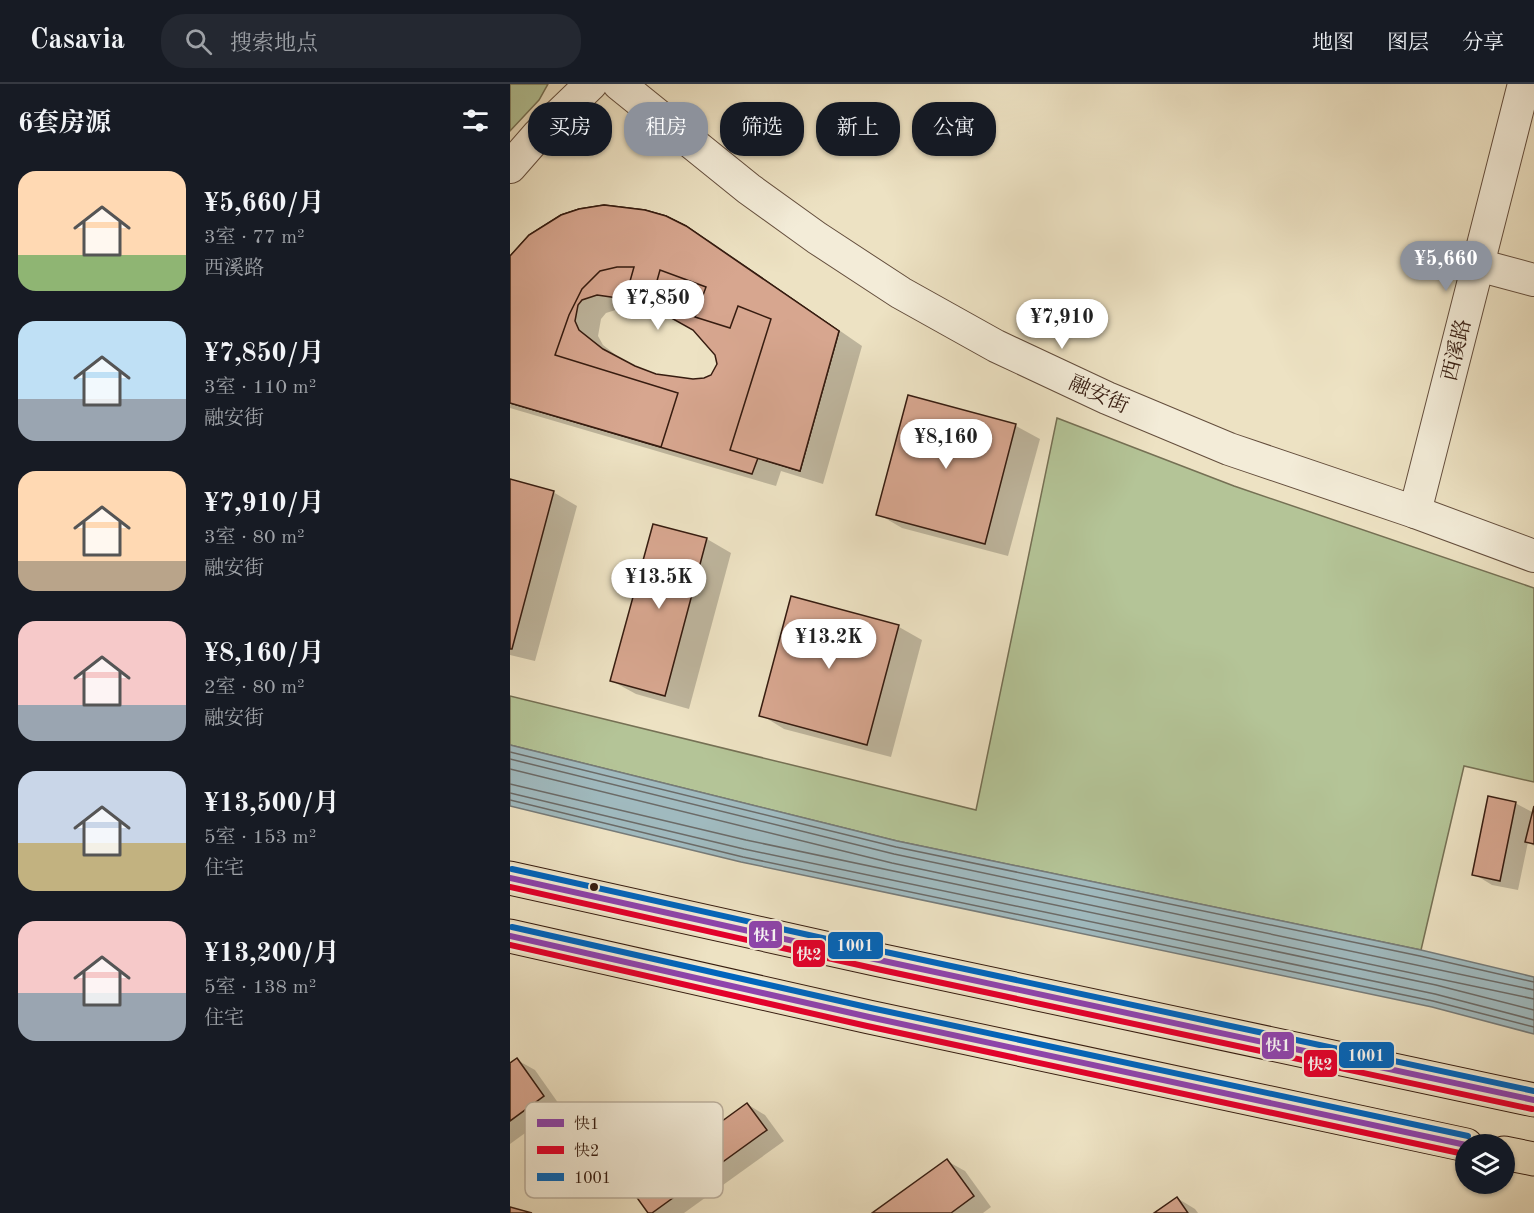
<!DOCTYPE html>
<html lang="zh">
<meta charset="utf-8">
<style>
:root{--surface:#171b24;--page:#242831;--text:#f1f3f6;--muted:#9ea1a6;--line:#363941;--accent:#8c9099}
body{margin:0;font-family:"Old Standard TT","Noto Serif SC",serif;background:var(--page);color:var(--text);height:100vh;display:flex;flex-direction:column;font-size:22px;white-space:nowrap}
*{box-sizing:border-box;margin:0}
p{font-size:20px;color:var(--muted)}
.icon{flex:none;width:33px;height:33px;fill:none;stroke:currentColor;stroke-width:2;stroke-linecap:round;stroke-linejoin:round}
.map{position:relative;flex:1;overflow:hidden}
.sheet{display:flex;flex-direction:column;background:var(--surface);width:510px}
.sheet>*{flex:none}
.hud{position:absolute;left:18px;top:18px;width:570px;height:54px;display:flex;gap:12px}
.controls{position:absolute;left:945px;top:1050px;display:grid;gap:12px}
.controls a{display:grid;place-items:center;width:60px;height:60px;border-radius:50%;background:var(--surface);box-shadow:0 2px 4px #0004;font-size:30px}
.price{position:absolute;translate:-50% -51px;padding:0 14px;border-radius:21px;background:#fff;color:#222;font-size:20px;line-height:39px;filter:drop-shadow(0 2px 3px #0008)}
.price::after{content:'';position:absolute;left:50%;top:36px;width:18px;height:14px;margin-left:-9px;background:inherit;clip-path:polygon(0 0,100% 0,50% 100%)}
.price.selected{background:var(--accent);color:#fff}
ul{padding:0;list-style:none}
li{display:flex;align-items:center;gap:18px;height:150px;padding:0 18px}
li span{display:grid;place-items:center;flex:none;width:168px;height:120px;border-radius:18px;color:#555}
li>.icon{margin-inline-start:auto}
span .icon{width:72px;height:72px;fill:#fffc;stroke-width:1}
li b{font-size:26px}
h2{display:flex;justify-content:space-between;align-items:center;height:72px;padding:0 18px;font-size:26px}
.chip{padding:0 21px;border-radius:24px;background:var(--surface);box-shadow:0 2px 4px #0004;font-size:21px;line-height:54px}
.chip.selected{background:var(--accent);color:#fff}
header{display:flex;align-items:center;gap:36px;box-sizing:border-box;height:84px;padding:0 30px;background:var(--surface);border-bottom:2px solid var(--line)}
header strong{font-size:28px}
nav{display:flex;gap:33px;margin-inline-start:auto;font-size:21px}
.search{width:420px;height:54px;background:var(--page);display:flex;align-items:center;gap:15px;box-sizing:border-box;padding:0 21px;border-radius:24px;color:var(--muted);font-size:22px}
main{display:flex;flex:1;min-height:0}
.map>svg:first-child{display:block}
.green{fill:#b4c497;stroke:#757054;stroke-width:1.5}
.water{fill:#a0babf;stroke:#767b79;stroke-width:1.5}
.shadow{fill:#0003;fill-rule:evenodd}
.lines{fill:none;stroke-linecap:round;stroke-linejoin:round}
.shore{stroke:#6b6b68;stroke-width:1.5}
.building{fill:#d7a68f;stroke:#361c10;stroke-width:1.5;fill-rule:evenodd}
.minor-casing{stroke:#644e3d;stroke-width:34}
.major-casing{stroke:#361c10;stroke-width:35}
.minor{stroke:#f3ecd8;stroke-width:32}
.major{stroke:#ede2c3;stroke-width:33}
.bus-1-casing{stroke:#f3ecd8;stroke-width:10}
.bus-2-casing{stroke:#f3ecd8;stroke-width:10}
.bus-3-casing{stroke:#f3ecd8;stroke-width:10}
.bus-1{stroke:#8e44ad;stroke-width:6}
.bus-2{stroke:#e4002b;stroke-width:6}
.bus-3{stroke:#0065bd;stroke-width:6}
.bus-dot{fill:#361c10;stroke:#f3ecd8;stroke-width:2}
.labels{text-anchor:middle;stroke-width:6;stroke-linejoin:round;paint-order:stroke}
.street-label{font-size:21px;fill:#361c10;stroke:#f3ecd8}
.key{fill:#f3ecd8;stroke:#baae9c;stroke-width:1.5}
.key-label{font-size:16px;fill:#361c10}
.line-badge{stroke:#f3ecd8;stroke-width:2}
.badge-label{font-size:16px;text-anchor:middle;font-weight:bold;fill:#fff}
</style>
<header>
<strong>Casavia</strong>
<div class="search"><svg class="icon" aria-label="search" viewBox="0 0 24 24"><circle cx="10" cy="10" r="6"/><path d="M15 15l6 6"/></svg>搜索地点</div>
<nav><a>地图</a><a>图层</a><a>分享</a></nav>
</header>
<main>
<section class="sheet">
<h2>6套房源<svg class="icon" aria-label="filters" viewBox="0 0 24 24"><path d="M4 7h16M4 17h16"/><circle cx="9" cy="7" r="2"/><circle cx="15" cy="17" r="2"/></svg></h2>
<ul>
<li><span style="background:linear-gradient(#ffd9b3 70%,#8fb573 0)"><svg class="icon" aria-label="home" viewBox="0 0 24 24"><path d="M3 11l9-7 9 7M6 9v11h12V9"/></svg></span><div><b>¥5,660/月</b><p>3室 · 77 m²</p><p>西溪路</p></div></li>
<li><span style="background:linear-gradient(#bfe0f5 65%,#9aa5b1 0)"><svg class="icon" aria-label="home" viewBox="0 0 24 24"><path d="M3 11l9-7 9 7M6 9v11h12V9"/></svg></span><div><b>¥7,850/月</b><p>3室 · 110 m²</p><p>融安街</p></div></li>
<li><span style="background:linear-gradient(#ffd9b3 75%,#b9a48a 0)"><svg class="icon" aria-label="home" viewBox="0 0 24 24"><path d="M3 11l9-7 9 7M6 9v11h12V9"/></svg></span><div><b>¥7,910/月</b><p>3室 · 80 m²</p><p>融安街</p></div></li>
<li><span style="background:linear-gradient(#f6c9c9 70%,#9aa5b1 0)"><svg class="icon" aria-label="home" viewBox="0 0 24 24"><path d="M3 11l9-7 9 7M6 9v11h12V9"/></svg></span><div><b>¥8,160/月</b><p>2室 · 80 m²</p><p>融安街</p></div></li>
<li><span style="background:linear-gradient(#c9d6e8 60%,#c2b280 0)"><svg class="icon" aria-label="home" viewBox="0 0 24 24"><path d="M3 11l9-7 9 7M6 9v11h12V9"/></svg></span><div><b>¥13,500/月</b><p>5室 · 153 m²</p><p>住宅</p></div></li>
<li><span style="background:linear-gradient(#f6c9c9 60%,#9aa5b1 0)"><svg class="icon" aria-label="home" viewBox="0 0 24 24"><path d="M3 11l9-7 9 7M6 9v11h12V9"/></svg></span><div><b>¥13,200/月</b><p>5室 · 138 m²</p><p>住宅</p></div></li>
</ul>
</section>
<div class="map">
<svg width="1024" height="1129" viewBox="0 0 1024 1129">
<rect width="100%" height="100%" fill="#ede2c3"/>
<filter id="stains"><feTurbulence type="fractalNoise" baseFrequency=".00333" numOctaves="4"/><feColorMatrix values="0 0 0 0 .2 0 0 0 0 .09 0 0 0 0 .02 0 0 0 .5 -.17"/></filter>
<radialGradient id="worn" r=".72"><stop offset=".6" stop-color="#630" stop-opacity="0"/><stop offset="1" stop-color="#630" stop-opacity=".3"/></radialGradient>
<g class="green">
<path d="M0 0H38L29 16 0 47Z"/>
<path d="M547 334 724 402 1024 504V698L954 682 911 866 387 757 0 661V612L466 726Z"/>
</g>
<path class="water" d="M0 661 387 757 911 866 1024 893V950L922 923 231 778 0 722Z"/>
<g class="shadow">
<path d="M175 143 200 157 352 262 313 400 271 387 266 402 0 324V175ZM112 224 141 228 165 235 184 245 207 270 209 281 202 292 194 296 183 297 146 292 116 279 93 261 88 252 91 235 96 229Z"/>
<path d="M399 313 506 342 530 355 498 472 392 444 368 430Z"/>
<path d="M0 397 43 408 67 422 25 577 0 571Z"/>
<path d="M144 441 197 455 221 469 179 625 126 610 102 597Z"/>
<path d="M282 514 389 543 412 556 381 673 274 645 251 631Z"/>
<path d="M1005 719 1024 729V762L1018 758 1008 806 982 801 964 790Z"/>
<path d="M7 976 25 986 51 1023 0 1060V981Z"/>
<path d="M237 1020 255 1031 274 1057 174 1129H139Z"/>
<path d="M437 1077 455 1087 481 1123 473 1129H365Z"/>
<path d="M667 1114 685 1125 688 1129H646Z"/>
</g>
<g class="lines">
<g class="shore">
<path d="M0 668 386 763 910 872 1024 898"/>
<path d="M0 675 384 770 1024 906"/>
<path d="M0 685 382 779 1024 915"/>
<path d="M0 700 236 756 926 901 1024 926"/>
<path d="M0 709 234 765 925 910 1024 936"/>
<path d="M0 716 233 773 923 917 1024 943"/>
</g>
</g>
<g class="building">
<path d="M94 121 135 126 156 132 176 142 329 247 290 387 248 374 242 390 0 319V172L19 151 51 131 69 125ZM87 211 115 215 140 222 183 246 205 271 207 280 201 291 194 294 183 295 146 290 125 282 93 265 69 246 65 237 68 221 72 216Z"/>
<path d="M94 121 135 126 156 132 176 142 329 247 290 387 220 366 261 235 228 222 220 244 185 233 196 203 150 186 140 222 115 215 124 183H107L90 187 72 205 59 231 45 271 168 309 151 363 0 319V172L19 151 51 131 69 125Z"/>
<path d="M398 311 506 340 475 460 366 431Z"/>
<path d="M0 395 44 407 2 565H0Z"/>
<path d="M143 440 197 454 155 612 100 597Z"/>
<path d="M281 512 389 541 357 661 249 632Z"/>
<path d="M978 712 1006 718 990 797 962 791Z"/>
<path d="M1024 722V760L1015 758Z"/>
<path d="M7 974 34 1012 0 1037V979Z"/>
<path d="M237 1019 257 1046 142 1129H138L120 1104Z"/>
<path d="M437 1075 464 1112 441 1129H362Z"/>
<path d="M667 1113 678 1129H644Z"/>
<path d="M0 1123 22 1129H0Z"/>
</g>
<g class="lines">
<g class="minor-casing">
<g id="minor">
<path d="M109 0 239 105 307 154 391 209 486 262 597 314 719 365 905 428 1024 472"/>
<path d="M0 83 28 51 81 0"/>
<path d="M968 181 1024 196"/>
<path d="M905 428 1014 0"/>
</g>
</g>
<g class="major-casing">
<g id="major">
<path d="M0 794 369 876 1024 1016"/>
<path d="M0 852 359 933 956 1061"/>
<path d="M994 1069 1024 1075"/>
</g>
</g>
<use href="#minor" class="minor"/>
<use href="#major" class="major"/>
<g class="bus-1-casing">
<g id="bus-1">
<path d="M0 794 369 876 1024 1016"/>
<path d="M0 852 359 933 956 1061"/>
</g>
</g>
<g class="bus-2-casing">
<g id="bus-2">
<path d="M0 803 367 885 1022 1025"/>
<path d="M0 861 357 942 954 1070"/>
</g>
</g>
<g class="bus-3-casing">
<g id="bus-3">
<path d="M2 785 371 867 1024 1007"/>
<path d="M2 843 361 924 958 1052"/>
</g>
</g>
<use href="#bus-1" class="bus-1"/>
<use href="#bus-2" class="bus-2"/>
<use href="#bus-3" class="bus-3"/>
</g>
<circle class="bus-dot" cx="84" cy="803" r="5"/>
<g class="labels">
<g class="street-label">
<text transform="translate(946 266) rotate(-76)" y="7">西溪路</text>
<text transform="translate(589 310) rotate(24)" y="7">融安街</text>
</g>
</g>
<rect x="15" y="1018" width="198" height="96" rx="9" class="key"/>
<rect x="27" y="1035" width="27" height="8" fill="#8e44ad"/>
<rect x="27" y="1062" width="27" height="8" fill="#e4002b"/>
<rect x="27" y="1089" width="27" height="8" fill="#0065bd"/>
<g class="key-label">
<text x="64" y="1045">快1</text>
<text x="64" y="1072">快2</text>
<text x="64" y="1099">1001</text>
</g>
<g class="line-badge">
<rect x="238" y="836" width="35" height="29" rx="6" fill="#8e44ad"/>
<rect x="317" y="847" width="57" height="29" rx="6" fill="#0065bd"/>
<rect x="282" y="855" width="34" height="29" rx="6" fill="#e4002b"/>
<rect x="751" y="947" width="34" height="29" rx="6" fill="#8e44ad"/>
<rect x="828" y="957" width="57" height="28" rx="6" fill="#0065bd"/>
<rect x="793" y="965" width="35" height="29" rx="6" fill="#e4002b"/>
</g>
<g class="badge-label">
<text x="256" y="857">快1</text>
<text x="345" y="867">1001</text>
<text x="299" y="876">快2</text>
<text x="768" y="967">快1</text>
<text x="856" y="977">1001</text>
<text x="810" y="986">快2</text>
</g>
<rect width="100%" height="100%" filter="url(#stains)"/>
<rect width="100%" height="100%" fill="url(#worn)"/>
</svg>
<div class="controls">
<a><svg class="icon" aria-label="layers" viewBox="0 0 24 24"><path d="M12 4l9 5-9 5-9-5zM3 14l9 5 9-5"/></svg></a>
</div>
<b class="price selected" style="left:936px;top:208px">¥5,660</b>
<b class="price" style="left:148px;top:247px">¥7,850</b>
<b class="price" style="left:552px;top:266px">¥7,910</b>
<b class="price" style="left:436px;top:386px">¥8,160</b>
<b class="price" style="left:149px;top:526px">¥13.5K</b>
<b class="price" style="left:319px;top:586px">¥13.2K</b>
<div class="hud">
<a class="chip">买房</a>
<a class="chip selected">租房</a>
<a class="chip">筛选</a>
<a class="chip">新上</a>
<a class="chip">公寓</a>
</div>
</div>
</main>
